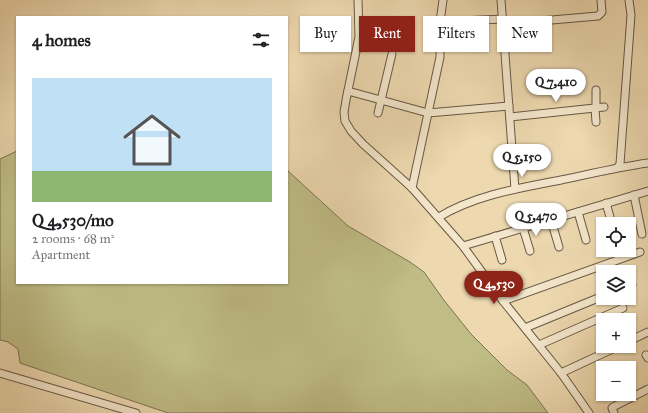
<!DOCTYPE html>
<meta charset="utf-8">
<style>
:root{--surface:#fff;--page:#f2f2f2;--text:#202124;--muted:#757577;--accent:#8f2418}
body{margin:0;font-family:"IM FELL Great Primer",serif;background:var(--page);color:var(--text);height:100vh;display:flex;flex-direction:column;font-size:15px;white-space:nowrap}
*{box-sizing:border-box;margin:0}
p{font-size:13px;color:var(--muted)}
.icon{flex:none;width:22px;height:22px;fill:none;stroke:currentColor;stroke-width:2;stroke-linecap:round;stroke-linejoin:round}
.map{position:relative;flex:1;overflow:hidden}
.side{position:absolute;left:16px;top:16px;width:272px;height:268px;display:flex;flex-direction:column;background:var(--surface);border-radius:0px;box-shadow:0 1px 3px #0004}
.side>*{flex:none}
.banner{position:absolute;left:300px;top:16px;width:288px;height:36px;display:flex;gap:8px}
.buttons{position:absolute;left:596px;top:217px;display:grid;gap:8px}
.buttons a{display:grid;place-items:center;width:40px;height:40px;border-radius:0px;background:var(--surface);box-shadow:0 1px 3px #0004;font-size:20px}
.price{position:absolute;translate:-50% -34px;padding:0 9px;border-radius:14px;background:#fff;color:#222;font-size:13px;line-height:26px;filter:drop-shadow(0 1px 2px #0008)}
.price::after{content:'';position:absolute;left:50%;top:24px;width:12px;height:9px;margin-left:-6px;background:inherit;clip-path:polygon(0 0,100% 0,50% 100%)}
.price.current{background:var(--accent);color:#fff}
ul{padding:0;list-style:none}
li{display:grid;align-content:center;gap:8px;height:212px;padding:0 16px}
li span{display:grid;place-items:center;height:124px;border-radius:0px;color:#555}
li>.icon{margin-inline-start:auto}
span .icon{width:72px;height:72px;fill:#fffc;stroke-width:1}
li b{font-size:17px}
h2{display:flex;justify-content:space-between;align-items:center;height:48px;padding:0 16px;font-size:17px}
.chip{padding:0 14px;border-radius:0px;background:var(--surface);box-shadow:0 1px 3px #0004;font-size:14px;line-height:36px}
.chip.current{background:var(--accent);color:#fff}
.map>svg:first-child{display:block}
.green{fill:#bfbc86;stroke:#7c7554}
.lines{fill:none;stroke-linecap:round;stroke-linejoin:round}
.minor-casing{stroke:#675844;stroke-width:9}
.minor{stroke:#f3e6cb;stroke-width:7}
</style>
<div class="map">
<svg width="648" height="413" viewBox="0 0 648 413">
<rect width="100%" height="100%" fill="#edd8af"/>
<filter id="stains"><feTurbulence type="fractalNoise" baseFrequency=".005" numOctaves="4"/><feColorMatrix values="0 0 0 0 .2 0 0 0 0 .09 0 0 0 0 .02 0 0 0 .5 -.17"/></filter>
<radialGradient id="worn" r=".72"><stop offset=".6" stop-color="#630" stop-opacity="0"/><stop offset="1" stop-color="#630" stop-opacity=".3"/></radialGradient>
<path class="green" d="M17 151V283H287V170L348 226 410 262 424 272 443 299 471 334 507 370 527 385 548 413H168L20 363 18 349 8 342 0 340V159Z"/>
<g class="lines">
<g class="minor-casing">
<g id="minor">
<path d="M358 0 359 37 346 100 344 112 345 121 351 131 363 144 412 188 463 246 503 301 561 373 589 413"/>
<path d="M501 0 515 189"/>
<path d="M440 22 503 19"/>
<path d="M504 24 598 16 602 12 601 0"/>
<path d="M348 91 428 113 509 106"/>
<path d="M595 108 596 122"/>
<path d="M596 108V90"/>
<path d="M378 113 392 54"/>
<path d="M510 117 604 107"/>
<path d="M618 167 620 164 631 15 629 0"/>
<path d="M412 188 440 57V22L443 0"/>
<path d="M634 195 642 234"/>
<path d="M606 203 612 224"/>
<path d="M578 212 586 240"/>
<path d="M439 217C475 195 520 188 561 180 590 174 619 167 648 163"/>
<path d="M551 220 559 247"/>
<path d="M523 228 530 251"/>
<path d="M495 236 502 260"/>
<path d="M463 246 648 191"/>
<path d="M629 286 632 285"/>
<path d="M503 301 640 252"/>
<path d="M525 328 603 296"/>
<path d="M629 341 648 332"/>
<path d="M539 345 623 308"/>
<path d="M646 355 648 358"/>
<path d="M0 373 136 413"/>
<path d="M561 373 619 346"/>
<path d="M614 413 612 408 615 406 648 389"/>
</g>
</g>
<use href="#minor" class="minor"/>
</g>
<rect width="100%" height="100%" filter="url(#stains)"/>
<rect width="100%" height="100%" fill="url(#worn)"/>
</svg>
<div class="buttons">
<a><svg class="icon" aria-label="locate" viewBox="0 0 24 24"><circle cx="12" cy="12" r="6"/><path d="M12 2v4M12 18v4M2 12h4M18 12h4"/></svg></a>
<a><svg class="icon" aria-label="layers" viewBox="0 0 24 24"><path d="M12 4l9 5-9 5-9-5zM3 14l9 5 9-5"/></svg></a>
<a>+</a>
<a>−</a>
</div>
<b class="price" style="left:556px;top:103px">Q 7,410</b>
<b class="price" style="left:522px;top:178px">Q 5,150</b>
<b class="price" style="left:536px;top:237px">Q 5,470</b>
<b class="price current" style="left:494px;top:305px">Q 4,530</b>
<div class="banner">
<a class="chip">Buy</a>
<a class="chip current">Rent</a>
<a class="chip">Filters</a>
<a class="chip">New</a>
</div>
<section class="side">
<h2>4 homes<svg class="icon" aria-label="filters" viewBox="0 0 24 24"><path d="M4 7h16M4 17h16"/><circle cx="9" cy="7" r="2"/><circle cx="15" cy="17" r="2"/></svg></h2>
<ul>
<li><span style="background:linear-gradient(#bfe0f5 75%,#8fb573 0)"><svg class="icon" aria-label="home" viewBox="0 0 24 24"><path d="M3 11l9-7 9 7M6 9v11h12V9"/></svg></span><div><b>Q 4,530/mo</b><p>2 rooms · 68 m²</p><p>Apartment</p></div></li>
</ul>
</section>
</div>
